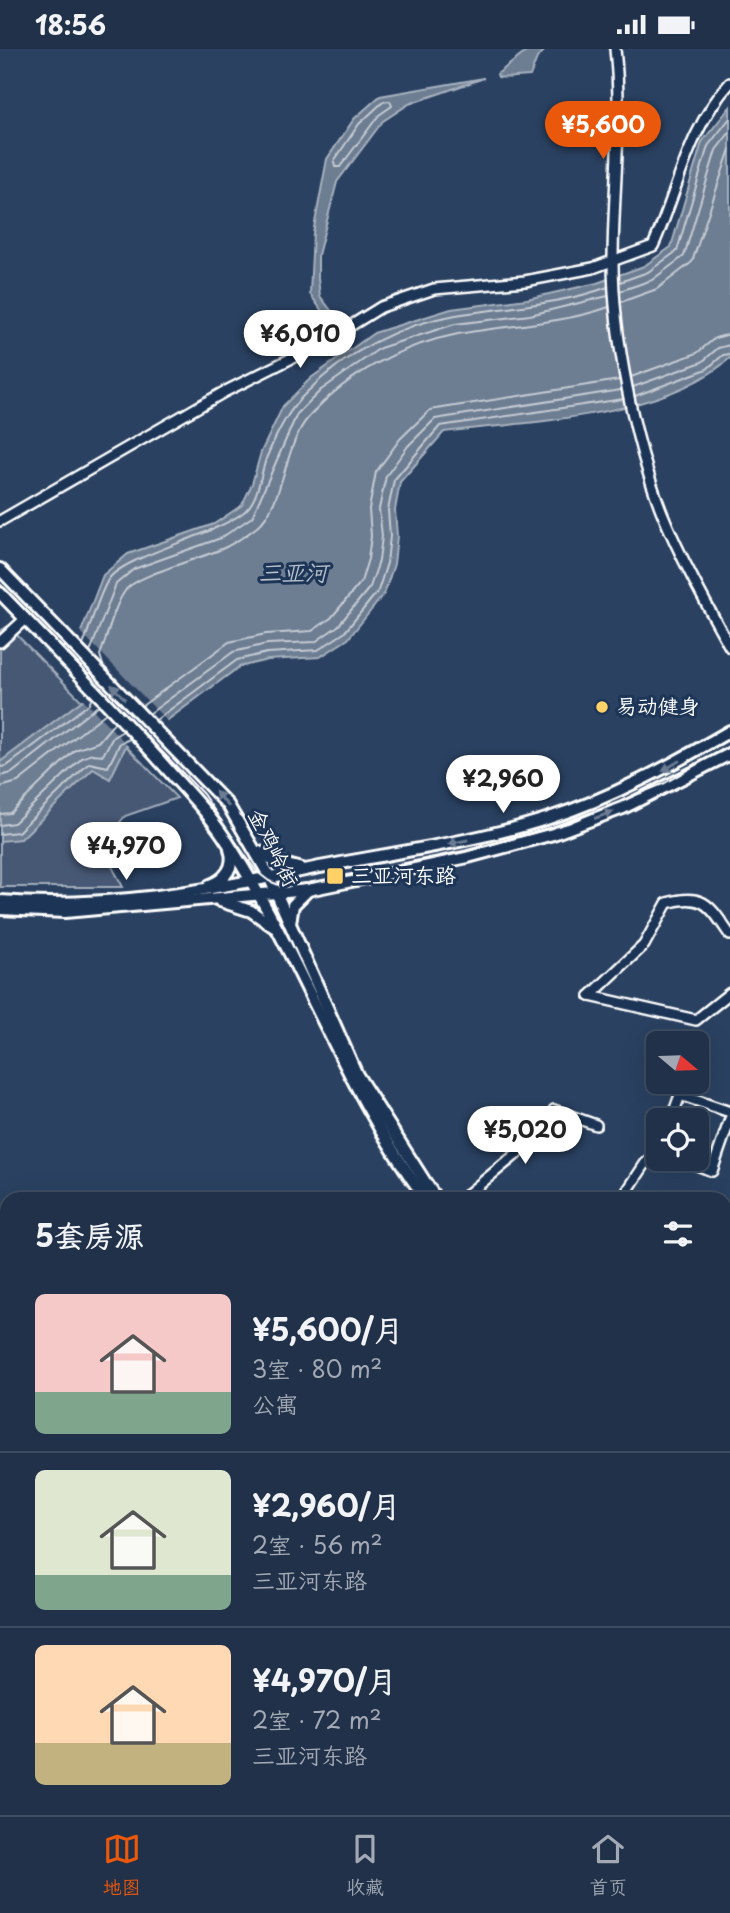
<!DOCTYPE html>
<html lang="zh">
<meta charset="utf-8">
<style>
:root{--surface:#203149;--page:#283950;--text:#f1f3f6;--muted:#a2a9b4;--line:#3d4c61;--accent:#ea580c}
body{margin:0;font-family:"Playpen Sans","LXGW WenKai TC",sans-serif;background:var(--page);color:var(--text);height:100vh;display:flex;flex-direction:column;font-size:26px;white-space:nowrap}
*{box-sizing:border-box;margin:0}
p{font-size:23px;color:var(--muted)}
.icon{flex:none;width:38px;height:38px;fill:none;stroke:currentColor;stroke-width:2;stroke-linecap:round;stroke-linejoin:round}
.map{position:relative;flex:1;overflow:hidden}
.side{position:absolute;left:0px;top:1143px;width:732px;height:625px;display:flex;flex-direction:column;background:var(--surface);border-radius:21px 21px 0 0;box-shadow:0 7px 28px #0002,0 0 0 2px var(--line)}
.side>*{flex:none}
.needle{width:46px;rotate:109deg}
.fabs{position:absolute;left:646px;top:982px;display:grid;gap:14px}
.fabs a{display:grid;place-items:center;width:63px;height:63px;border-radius:10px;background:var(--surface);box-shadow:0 7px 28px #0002,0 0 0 2px var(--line);font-size:35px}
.price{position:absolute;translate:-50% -60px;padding:0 16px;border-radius:24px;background:#fff;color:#222;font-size:23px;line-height:46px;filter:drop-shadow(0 2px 4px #0008)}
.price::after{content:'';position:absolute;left:50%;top:42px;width:21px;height:16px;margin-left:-10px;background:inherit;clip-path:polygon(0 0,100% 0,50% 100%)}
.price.active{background:var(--accent);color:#fff}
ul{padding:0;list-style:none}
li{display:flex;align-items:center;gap:21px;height:175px;padding:0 35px}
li+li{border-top:2px solid var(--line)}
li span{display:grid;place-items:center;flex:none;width:196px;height:140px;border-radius:10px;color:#555}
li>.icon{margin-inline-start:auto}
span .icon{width:84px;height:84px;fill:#fffc;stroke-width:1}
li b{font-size:30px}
h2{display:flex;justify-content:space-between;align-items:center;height:84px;padding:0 35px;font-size:30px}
.status{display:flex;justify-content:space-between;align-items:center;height:49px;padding:0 35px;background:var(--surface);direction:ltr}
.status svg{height:19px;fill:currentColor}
.tabs{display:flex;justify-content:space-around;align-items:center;height:98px;border-top:2px solid var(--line);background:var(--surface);font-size:19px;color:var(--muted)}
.tabs a{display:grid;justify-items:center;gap:4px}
.tabs .active{color:var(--accent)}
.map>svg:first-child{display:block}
.green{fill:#465975;stroke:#a2acba;stroke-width:2}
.water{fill:#6d7d92;stroke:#a7b1be;stroke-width:2}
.pier{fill:#2a4161}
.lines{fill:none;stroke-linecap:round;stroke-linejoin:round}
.shore{stroke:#c5cbd3;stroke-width:2}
.minor-casing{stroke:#fff;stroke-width:14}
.major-casing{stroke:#fff;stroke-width:16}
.minor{stroke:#1d3557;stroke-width:9}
.major{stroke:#1d3557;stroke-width:10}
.tram{stroke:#fff;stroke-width:2}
.oneway{fill:#6c7c92}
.poi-dot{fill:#ffd166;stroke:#1d3557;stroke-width:2.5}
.labels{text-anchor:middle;stroke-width:6;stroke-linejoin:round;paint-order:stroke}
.poi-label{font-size:21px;fill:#fff;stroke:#1d3557;text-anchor:start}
.street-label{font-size:21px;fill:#fff;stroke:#1d3557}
.water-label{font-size:23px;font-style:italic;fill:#b6bec8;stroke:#1d3557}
</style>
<div class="status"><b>18:56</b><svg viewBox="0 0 49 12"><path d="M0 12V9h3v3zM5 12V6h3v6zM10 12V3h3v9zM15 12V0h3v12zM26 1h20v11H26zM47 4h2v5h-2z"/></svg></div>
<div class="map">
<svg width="730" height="1766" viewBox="0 0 730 1766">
<rect width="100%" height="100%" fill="#2a4161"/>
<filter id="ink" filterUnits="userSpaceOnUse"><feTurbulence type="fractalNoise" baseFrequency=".0143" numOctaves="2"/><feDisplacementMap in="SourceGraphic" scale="14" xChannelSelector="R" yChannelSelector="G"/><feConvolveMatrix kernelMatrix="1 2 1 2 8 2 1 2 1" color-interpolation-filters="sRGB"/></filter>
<g filter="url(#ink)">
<g class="green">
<path d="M8 577 177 749 125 767 101 797 123 838H0V582Z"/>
<path d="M0 1422 7 1443V1760L97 1761 95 1766H0Z"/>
<path d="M475 1760 484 1766H155L156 1762 148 1761Z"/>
</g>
<g class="water">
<path d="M530 0H546L537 9 530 27C522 27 504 30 498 28L497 25Z"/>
<path d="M484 29 409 55 383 72 337 133 318 206V229L320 247 339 272 331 275 310 245 313 184 327 110 354 70 380 47Z"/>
<path d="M730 58V309C664 369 529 372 444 383L400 433 395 461 397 487 394 515 384 545 348 590 320 608 268 611 239 618 134 696 126 697 110 730 93 720 21 790 0 792V713L85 649 72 606 103 526 128 505 214 475 242 456 252 435 261 403 283 357 311 329 374 284 451 260 527 250 597 234 644 217 671 198 702 93Z"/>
</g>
<path class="pier" d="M78 580 169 674 136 699 131 700 81 648 68 606Z"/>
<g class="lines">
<g class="shore">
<path d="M383 53 390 52 392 57 379 66 340 118H335L334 112 359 75Z"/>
<path d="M620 233 648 223 677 202 708 97 730 69"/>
<path d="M620 242 652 231 684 207 716 101 730 83"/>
<path d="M621 253 657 240 692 213 730 100"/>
<path d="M631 328 697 304 715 289 730 285"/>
<path d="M633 338 702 313 718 299 730 296"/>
<path d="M635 347 707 320 723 306 730 305"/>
<path d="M83 596C91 576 97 550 108 531 123 507 212 488 244 463 260 450 260 422 268 405 278 382 289 360 307 343 346 303 401 275 456 266 507 258 559 256 608 238"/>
<path d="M90 603 116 535 134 520 221 489 252 468 297 365 321 341 380 299 455 275 530 266 608 247"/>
<path d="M103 616 100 606C108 586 113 559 125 542 135 526 204 509 226 498 236 493 248 485 257 478 284 456 284 396 308 369 346 325 402 296 458 285 508 276 561 275 609 258"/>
<path d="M142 657 229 593 266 585 312 582 331 569 361 533 368 510 371 487 369 460 376 423 400 390 430 361 619 331"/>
<path d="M149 665 233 603 267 595 315 593 338 577 370 538 379 512 382 487 379 460 386 427 408 397 435 370 621 341"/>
<path d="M156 671 237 611 267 604 318 601 344 584 378 542 387 514 390 487 388 461 394 431 440 377 623 350"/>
<path d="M0 718 7 717 89 655 92 649"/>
<path d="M0 727 12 724 99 656"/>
<path d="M0 738 18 733 106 664"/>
<path d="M0 765 10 764 75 701 98 693 115 673"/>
<path d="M0 776 14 774 82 709 92 705 103 706 113 688 123 682"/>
<path d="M0 785 18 783 89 714 108 718 120 694 130 690"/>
</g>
<g class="minor-casing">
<g id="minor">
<path d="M615 0C623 71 613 141 613 212 613 286 634 391 661 461 680 508 705 553 730 598"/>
<path d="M0 472 224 343 326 292 381 258 434 240 525 232 593 219 653 197C678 142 687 81 730 34"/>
<path d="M0 593 25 570"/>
<path d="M590 947 644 896 667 854C704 843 710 857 730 886"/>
<path d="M590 947 696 971 730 944"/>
<path d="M671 1071 680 1046 730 1063"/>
<path d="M682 1110 712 1122 730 1070"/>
<path d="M462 1150 548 1079 554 1061 596 1076"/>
<path d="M622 1150 645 1115 658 1102"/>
<path d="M724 1438 730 1433"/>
</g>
</g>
<g class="major-casing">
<g id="major">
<path d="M0 520 228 756 267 823 357 1026 436 1150"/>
<path d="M0 544C59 605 119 665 175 729 194 750 213 770 228 794 302 909 344 1040 426 1150"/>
<path d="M259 803 276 813 302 820"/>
<path d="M210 836C225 831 236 817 230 800"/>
<path d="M0 852C102 860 206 842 305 821 387 804 469 795 549 769 614 748 671 716 730 682"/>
<path d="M220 852 251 862 274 878"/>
<path d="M0 860 65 863 308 841 468 808 553 785 623 759 730 705"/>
<path d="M290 874 293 856 308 841"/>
<path d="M724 1591 730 1602"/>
<path d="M724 1605 730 1616"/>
</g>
</g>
<use href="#minor" class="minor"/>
<use href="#major" class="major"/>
<path class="tram" d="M0 535 203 745 256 822 269 832 284 838 358 826 465 803 568 774 665 734 730 696"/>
</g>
<defs><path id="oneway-solid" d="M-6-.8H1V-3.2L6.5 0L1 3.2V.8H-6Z" transform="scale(1.75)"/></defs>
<g class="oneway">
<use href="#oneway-solid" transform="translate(118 643) rotate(-134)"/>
<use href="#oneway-solid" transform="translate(671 717) rotate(148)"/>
<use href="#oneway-solid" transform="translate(222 750) rotate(-132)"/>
<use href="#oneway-solid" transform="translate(604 766) rotate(-20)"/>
<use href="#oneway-solid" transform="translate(458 793) rotate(168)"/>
</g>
</g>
<g class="poi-dot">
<circle cx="602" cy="658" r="7"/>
<rect x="326" y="818" width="18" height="18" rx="3.5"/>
</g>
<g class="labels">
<g class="poi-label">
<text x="616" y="665">易动健身</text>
<text x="351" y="834">三亚河东路</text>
</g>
<g class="street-label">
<text transform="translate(273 799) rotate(63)" y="7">金鸡岭街</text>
</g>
<g class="water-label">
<text x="293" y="532">三亚河</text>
</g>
</g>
</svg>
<div class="fabs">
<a><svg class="needle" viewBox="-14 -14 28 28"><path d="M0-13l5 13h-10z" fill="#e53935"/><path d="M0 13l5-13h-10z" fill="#a2a9b4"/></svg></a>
<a><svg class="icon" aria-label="locate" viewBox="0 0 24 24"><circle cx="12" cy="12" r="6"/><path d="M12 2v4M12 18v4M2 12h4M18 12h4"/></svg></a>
</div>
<b class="price active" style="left:603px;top:112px">¥5,600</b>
<b class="price" style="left:300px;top:321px">¥6,010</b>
<b class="price" style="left:503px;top:766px">¥2,960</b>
<b class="price" style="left:126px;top:833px">¥4,970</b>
<b class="price" style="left:525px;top:1117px">¥5,020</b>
<section class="side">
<h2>5套房源<svg class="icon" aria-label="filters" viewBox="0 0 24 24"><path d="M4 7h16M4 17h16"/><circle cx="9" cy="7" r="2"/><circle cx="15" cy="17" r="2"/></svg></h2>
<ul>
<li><span style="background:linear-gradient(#f6c9c9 70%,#7fa58c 0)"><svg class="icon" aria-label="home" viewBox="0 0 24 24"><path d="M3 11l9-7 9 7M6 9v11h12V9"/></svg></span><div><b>¥5,600/月</b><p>3室 · 80 m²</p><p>公寓</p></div></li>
<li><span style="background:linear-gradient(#dfe7d0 75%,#7fa58c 0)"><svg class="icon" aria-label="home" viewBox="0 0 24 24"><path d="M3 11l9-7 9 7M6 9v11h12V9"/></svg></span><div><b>¥2,960/月</b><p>2室 · 56 m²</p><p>三亚河东路</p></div></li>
<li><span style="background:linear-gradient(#ffd9b3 70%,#c2b280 0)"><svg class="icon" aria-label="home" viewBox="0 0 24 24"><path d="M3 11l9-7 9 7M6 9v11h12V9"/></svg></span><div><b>¥4,970/月</b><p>2室 · 72 m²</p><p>三亚河东路</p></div></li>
</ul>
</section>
</div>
<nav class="tabs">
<a class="active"><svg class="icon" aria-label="map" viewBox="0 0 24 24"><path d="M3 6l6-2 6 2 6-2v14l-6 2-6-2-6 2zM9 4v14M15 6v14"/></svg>地图</a>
<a><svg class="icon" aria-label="saved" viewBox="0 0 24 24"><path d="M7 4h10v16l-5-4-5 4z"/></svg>收藏</a>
<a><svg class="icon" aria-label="home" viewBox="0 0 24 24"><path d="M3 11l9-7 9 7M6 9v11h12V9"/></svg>首页</a>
</nav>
